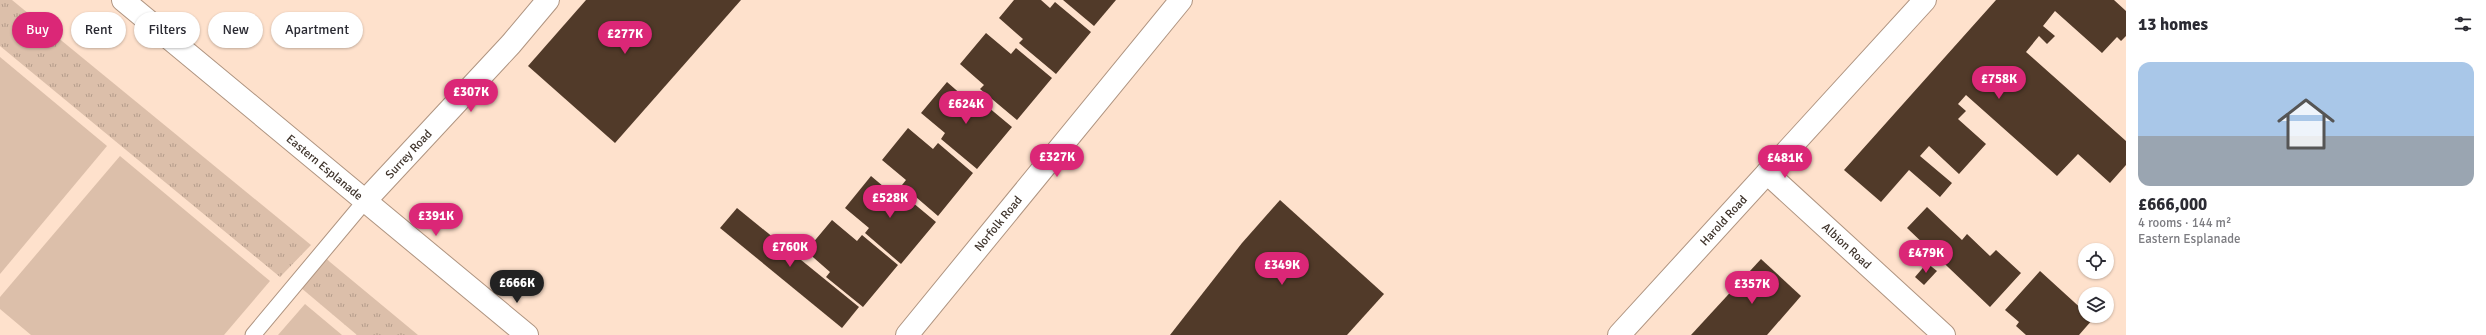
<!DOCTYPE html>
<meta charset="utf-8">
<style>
:root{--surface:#fff;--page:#f2f2f3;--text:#2b2b33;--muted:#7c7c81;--line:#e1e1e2;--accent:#db2777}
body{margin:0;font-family:Signika,sans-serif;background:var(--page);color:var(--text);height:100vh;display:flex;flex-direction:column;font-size:15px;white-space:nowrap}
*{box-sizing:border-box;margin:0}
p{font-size:13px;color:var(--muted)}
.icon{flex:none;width:22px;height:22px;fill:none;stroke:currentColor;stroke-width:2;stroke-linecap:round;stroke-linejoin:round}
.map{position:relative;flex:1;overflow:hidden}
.panel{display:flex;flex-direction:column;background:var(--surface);width:360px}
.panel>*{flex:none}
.guide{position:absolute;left:12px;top:12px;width:380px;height:36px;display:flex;gap:8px}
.controls{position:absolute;left:2078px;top:243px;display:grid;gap:8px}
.controls a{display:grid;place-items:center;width:36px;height:36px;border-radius:50%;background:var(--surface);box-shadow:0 1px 3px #0004;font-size:20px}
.price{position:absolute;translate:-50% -34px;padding:0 9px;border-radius:14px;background:var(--accent);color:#fff;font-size:13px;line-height:26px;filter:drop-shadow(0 1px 2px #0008)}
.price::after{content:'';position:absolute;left:50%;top:24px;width:12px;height:9px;margin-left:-6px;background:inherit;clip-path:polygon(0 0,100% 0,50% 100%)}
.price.on{background:#222;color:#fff}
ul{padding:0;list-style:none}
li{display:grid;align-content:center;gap:8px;height:212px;padding:0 12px}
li+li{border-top:1px solid var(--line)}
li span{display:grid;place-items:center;height:124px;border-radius:12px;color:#555}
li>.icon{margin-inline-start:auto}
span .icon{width:72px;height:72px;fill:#fffc;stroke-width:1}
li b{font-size:17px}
h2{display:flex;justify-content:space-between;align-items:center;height:48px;padding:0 12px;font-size:17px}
.pill{padding:0 14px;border-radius:18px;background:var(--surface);box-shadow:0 1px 3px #0004;font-size:14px;line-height:36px}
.pill.on{background:var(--accent);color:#fff}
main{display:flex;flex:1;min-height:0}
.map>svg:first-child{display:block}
.grass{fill:url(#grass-tufts)}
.pitch{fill:#dcbfaa}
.building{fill:#513a29}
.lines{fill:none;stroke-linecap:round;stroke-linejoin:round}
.lane-casing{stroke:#af9480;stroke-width:17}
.street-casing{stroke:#af9480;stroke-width:24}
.secondary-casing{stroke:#af9480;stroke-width:24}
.lane{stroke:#fff;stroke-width:15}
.street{stroke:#fff;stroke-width:22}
.secondary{stroke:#fff;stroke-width:22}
.labels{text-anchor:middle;stroke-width:4;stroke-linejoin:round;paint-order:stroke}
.street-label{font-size:12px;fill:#3f342c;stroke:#fff}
</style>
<main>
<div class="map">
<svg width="2126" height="335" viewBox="0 0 2126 335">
<defs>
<pattern id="grass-tufts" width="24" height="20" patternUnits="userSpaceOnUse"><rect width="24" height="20" fill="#dcbfaa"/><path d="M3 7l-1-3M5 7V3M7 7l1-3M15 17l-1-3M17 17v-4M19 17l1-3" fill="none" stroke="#b49c8b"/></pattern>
</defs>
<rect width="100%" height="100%" fill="#fee1cc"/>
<g class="grass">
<path d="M0 0H12L311 245 280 277 0 46Z"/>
<path d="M325 257 330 262 418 335H357L300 287Z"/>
</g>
<g class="pitch">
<path d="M0 57 107 146 0 274Z"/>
<path d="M120 156 270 281 224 335H31L0 309V297Z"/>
<path d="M305 304 342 335H278Z"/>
</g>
<g class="building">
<path d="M586 0H741L615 143 528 66Z"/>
<path d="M1014 0H1041L1050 8 1055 2 1091 32 1056 74 1019 43 1023 39 999 18Z"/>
<path d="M1063 0H1116L1094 26Z"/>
<path d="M1996 0H2114L2126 11V36L2121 41 2117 37 2102 53 2055 11 2043 26 2055 36 2047 44 2039 36 2026 52 2126 141V165L2110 183 2078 154 2057 176 1966 95 1958 104 1966 111 1958 119 1986 144 1959 174 1929 146 1920 156 1952 183 1940 197 1909 170 1881 202 1844 170Z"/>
<path d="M986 33 1011 54 1016 48 1052 78 1017 120 980 89 984 85 960 64Z"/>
<path d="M947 82 971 103 976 97 1012 127 977 169 941 139 945 133 921 113Z"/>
<path d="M908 128 933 149 938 143 973 173 938 216 902 185 906 180 882 160Z"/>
<path d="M871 176 896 197 900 192 936 222 901 264 865 233 869 228 845 208Z"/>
<path d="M1280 200 1384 294 1347 335H1170L1242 243Z"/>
<path d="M1927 207 1962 240 1967 234 1990 256 1996 250 2021 273 1990 307 1907 228Z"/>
<path d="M737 208 859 307 842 328 720 228Z"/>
<path d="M832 220 857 241 862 235 898 265 863 307 826 277 830 272 806 251Z"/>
<path d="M1761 259 1801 296 1767 335H1691Z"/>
<path d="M1927 263 1937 271 1924 285 1915 277Z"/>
<path d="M2040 271 2085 312V316L2093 319 2079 335H2026L2016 326 2019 322 2005 310Z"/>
</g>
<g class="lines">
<g class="lane-casing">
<path id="lane" d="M253 335 365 201"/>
</g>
<g class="street-casing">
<g id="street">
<path id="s1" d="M1767 173 1944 335"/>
<path id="s2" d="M365 201 511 44 548 0"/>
<path id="s3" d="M907 335 1181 0"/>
<path id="s4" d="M1619 335 1925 0"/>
</g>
</g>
<g class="secondary-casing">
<g id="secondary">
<path id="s5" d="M123 0 527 335"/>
</g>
</g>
<use href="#lane" class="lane"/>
<use href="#street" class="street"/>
<use href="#secondary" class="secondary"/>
</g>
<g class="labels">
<g class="street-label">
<text dy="4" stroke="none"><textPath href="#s2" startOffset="64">Surrey Road</textPath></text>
<text dy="4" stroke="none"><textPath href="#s5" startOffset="262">Eastern Esplanade</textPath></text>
<text dy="4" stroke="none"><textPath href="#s4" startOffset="155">Harold Road</textPath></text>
<text dy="4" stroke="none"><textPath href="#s3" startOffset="144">Norfolk Road</textPath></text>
<text dy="4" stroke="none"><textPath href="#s1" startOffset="108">Albion Road</textPath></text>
</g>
</g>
</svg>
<div class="controls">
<a><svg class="icon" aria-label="locate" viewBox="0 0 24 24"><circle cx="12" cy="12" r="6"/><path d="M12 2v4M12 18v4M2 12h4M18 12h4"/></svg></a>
<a><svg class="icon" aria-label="layers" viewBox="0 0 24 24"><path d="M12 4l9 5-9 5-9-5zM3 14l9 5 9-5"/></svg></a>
</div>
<b class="price" style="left:625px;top:55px">£277K</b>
<b class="price" style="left:1999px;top:100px">£758K</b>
<b class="price" style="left:471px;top:113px">£307K</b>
<b class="price" style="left:966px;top:125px">£624K</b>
<b class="price" style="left:1057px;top:178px">£327K</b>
<b class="price" style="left:1785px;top:179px">£481K</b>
<b class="price" style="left:890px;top:219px">£528K</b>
<b class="price" style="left:436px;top:237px">£391K</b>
<b class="price" style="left:790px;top:268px">£760K</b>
<b class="price" style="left:1926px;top:274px">£479K</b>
<b class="price" style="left:1282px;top:286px">£349K</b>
<b class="price on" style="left:517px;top:304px">£666K</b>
<b class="price" style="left:1752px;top:305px">£357K</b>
<div class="guide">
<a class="pill on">Buy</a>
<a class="pill">Rent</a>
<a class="pill">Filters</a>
<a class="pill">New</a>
<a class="pill">Apartment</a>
</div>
</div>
<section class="panel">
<h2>13 homes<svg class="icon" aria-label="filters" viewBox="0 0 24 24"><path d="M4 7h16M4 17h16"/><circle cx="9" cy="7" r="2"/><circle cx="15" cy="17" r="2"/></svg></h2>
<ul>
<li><span style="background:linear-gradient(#a9c7e8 60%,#9aa5b1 0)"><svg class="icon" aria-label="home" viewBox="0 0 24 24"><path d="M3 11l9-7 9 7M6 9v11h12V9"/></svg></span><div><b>£666,000</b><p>4 rooms · 144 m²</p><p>Eastern Esplanade</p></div></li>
</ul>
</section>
</main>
